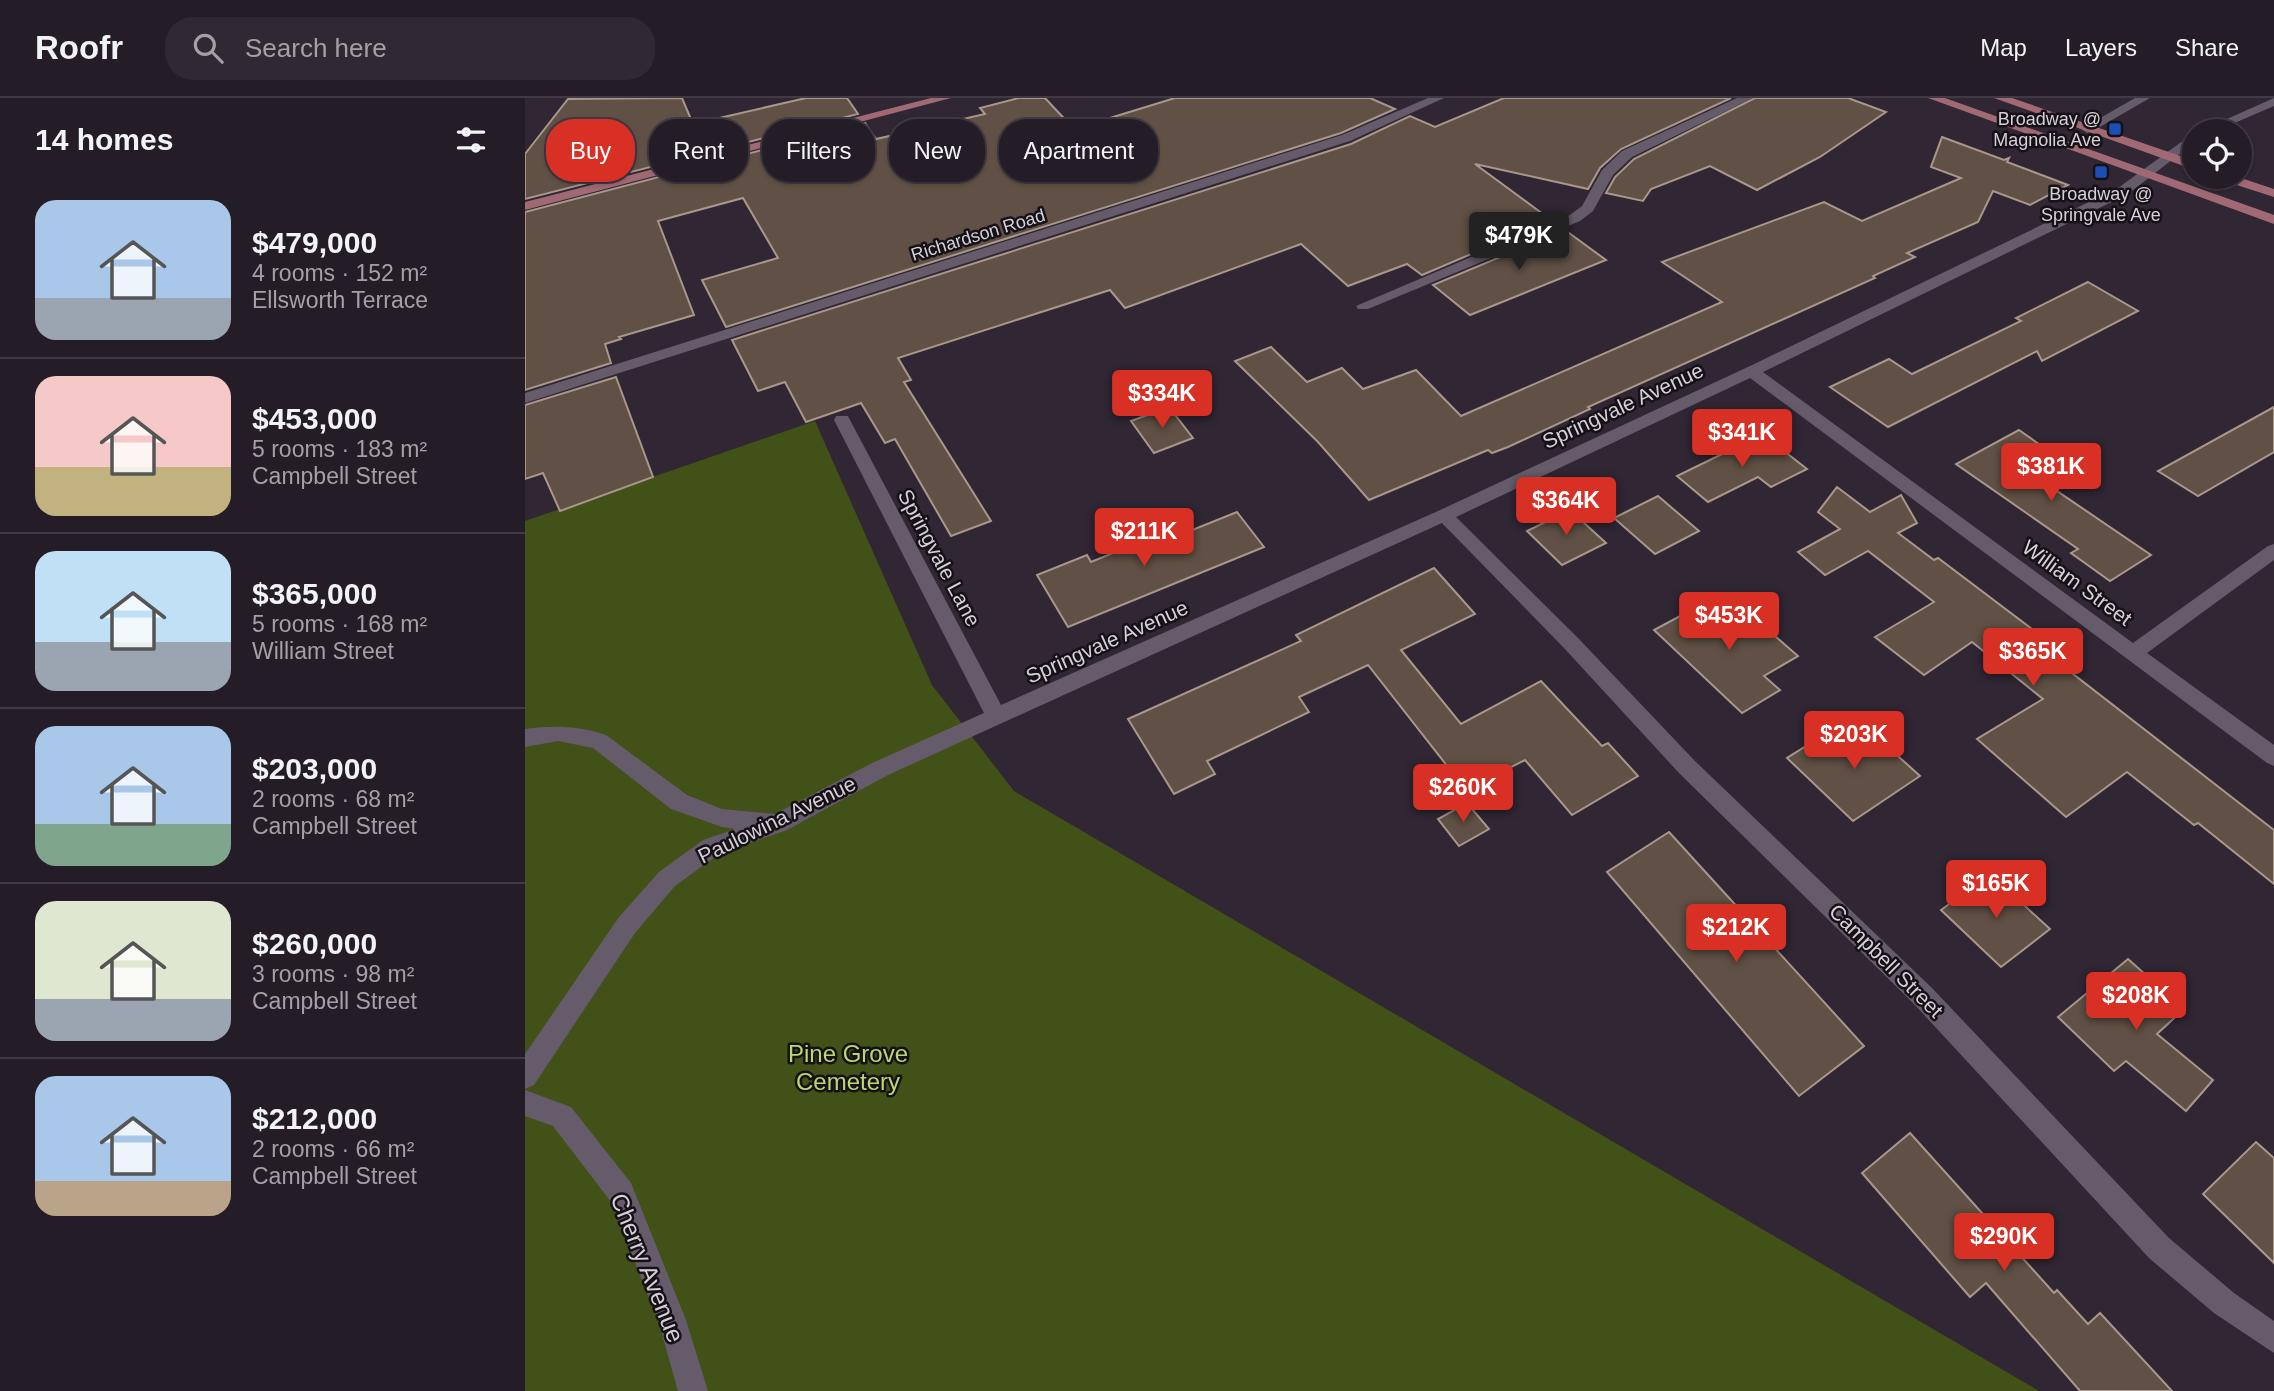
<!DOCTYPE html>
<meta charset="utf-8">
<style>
:root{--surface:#241c27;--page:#302933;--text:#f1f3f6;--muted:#a3a1a7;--line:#413a44;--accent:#d93025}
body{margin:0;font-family:Arial,sans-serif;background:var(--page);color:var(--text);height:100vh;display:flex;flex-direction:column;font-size:26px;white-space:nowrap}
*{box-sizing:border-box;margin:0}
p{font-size:23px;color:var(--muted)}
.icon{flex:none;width:38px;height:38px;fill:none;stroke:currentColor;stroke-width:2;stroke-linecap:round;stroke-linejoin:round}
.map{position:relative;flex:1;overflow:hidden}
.side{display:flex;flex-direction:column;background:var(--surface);width:525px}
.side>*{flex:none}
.guide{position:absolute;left:21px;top:21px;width:665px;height:63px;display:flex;gap:14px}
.fabs{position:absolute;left:1657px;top:21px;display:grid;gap:14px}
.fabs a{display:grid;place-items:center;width:70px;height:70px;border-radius:50%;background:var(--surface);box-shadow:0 2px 5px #0004,0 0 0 2px var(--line);font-size:35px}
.price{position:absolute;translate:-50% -60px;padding:0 16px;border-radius:7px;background:var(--accent);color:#fff;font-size:23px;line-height:46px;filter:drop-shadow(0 2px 4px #0008)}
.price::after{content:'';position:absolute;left:50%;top:42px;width:21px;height:16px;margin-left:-10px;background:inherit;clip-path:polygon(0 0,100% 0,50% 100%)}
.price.selected{background:#222;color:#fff}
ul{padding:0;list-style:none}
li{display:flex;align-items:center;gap:21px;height:175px;padding:0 35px}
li+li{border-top:2px solid var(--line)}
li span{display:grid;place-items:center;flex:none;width:196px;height:140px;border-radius:21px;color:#555}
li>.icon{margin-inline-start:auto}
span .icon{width:84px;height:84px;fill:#fffc;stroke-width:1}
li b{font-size:30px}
h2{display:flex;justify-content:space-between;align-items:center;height:84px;padding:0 35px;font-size:30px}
.tag{padding:0 24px;border-radius:28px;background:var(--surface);box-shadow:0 2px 5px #0004,0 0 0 2px var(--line);font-size:24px;line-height:63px}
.tag.selected{background:var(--accent);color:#fff}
header{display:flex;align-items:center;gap:42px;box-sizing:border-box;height:98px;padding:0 35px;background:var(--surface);border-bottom:2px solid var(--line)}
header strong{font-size:33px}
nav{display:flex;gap:38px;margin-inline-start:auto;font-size:24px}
.search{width:490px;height:63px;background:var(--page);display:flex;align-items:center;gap:18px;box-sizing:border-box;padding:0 24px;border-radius:28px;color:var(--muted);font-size:26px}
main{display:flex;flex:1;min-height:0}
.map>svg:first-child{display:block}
.green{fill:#415117}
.building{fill:#605045;stroke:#a9978b;stroke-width:2}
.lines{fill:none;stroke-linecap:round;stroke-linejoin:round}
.minor{fill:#665b6a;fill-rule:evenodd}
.major{fill:#a06974;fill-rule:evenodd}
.transit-dot{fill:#1a4fb4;stroke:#161117;stroke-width:2.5}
.labels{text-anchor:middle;stroke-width:5;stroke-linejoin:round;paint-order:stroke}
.far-poi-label{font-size:18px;fill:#d5cfd8;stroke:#161117;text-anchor:end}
.far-street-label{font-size:18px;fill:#d5cfd8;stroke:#161117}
.street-label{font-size:21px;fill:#d5cfd8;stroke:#161117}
.near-park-label{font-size:24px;fill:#b9d771;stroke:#161117}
.near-street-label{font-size:24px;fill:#d5cfd8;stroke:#161117}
</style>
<header>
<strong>Roofr</strong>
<div class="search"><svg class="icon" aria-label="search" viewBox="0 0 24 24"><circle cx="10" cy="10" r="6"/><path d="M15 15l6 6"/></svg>Search here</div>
<nav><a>Map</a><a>Layers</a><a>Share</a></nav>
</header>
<main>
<section class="side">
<h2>14 homes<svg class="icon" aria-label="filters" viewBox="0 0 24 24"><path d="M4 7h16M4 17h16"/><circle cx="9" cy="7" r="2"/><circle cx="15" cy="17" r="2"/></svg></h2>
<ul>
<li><span style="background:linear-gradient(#a9c7e8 70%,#9aa5b1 0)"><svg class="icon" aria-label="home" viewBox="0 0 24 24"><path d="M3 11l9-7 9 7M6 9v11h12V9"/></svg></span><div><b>$479,000</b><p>4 rooms · 152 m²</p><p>Ellsworth Terrace</p></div></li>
<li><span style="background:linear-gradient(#f6c9c9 65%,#c2b280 0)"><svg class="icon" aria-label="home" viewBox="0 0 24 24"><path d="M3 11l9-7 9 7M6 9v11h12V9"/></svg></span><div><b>$453,000</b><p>5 rooms · 183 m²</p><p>Campbell Street</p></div></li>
<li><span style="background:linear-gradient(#bfe0f5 65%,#9aa5b1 0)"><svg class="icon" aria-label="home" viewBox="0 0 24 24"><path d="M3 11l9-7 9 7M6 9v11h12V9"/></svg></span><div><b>$365,000</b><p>5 rooms · 168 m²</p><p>William Street</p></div></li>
<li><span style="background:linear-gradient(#a9c7e8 70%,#7fa58c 0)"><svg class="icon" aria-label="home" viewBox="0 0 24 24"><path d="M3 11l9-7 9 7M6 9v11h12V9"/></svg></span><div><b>$203,000</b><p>2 rooms · 68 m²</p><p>Campbell Street</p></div></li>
<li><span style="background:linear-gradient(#dfe7d0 70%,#9aa5b1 0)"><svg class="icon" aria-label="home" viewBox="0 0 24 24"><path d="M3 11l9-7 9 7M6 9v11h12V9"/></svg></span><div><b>$260,000</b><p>3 rooms · 98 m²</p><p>Campbell Street</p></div></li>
<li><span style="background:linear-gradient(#a9c7e8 75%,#b9a48a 0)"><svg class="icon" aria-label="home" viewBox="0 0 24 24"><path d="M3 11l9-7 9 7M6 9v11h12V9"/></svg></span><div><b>$212,000</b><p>2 rooms · 66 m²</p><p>Campbell Street</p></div></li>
</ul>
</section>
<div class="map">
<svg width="1749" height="1293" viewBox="0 0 1749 1293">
<rect width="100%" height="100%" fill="#302634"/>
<path class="green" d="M290 323 407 587 489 693 1514 1293H0V423Z"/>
<g class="building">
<path d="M157 0 168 26 281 0H322L333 16 0 101V56L43 1Z"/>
<path d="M494 0H520L549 31 650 0H845L870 11 816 35 201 229 177 182 253 160 218 100 133 123 169 217 94 239 96 241 80 246 86 265 0 292V114L340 25 351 41 460 16 455 10Z"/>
<path d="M979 0H1206L1096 51 1075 70 1063 91 950 66 1026 122 897 177 882 166 823 188 776 146 600 210 585 192 373 260 386 282 379 284 466 423 426 438 370 341 360 345 336 305 281 324 260 284 233 293 207 242 826 46 885 18 910 29Z"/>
<path d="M1230 0H1323L1361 14 1295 59 1232 92 1185 68 1126 91 1118 103 1081 95 1090 79 1109 61Z"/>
<path d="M1417 39 1479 62 1484 60 1482 64 1543 87 1505 107 1468 93 1453 124 1382 155 1390 159 1348 178 1350 180 1063 309 1065 311 983 349 967 355 963 352 844 402 793 344 710 263 746 249 782 284 817 270 838 291 891 272 936 318 1197 204 1137 164 1299 104 1337 123 1436 80 1406 69Z"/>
<path d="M1040 132 1081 162 945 217 908 187Z"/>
<path d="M1563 184 1613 213 1517 263 1512 253 1363 329 1305 289 1364 261 1387 276 1496 223 1491 220Z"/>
<path d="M91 279 128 379 35 413 18 375 0 381V307Z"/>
<path d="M644 309 668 340 629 355 606 323Z"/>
<path d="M1749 309V354L1673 398 1633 373Z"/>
<path d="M1494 332 1538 363 1510 378 1626 457 1585 483 1546 455 1553 451 1431 366Z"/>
<path d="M1232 339 1243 348 1249 345 1282 371 1246 389 1233 379 1183 404 1152 378Z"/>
<path d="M1312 389 1345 414 1376 397 1392 425 1373 435 1409 462 1413 460 1544 559 1534 565 1749 732V786L1673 725 1669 727 1602 674 1541 719 1452 641 1518 601 1447 544 1399 577 1350 539 1409 504 1343 453 1300 477 1273 454 1315 431 1293 414Z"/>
<path d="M1133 398 1174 433 1130 456 1089 420Z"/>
<path d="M1045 412 1081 445 1037 467 1002 433Z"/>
<path d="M712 414 739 449 543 529 512 477 562 457 566 464 625 440 630 447Z"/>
<path d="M909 470 950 516 876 552 936 626 1016 583 1077 648 1083 645 1113 678 1047 717 1000 662 941 692 843 567 774 599 784 614 682 663 690 676 649 696 603 621 776 543 771 537Z"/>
<path d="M1187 501 1206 518 1219 511 1273 558 1239 578 1255 592 1217 615 1129 532Z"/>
<path d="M1343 631 1395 678 1328 723 1262 660 1302 635 1316 648Z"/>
<path d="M942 705 964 731 934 748 913 721Z"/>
<path d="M1144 734 1339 948 1274 998 1082 774Z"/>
<path d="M1465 776 1525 831 1476 869 1416 812Z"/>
<path d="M1603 861 1659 911 1632 936 1688 982 1661 1013 1601 963 1589 973 1533 919Z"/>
<path d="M1385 1035 1529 1195 1532 1192 1563 1226 1575 1215 1647 1293H1555L1461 1185 1445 1199 1337 1075Z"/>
<path d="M1731 1044 1749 1060V1165L1678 1096Z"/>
</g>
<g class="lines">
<g class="minor">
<path d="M903 0H919L825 43 0 305V295L817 37Z"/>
<path d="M1212 0H1228L1107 59 1088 77 1068 113 1055 123 843 211H833L831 208 1045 117 1057 108 1077 72 1097 53Z"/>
<path d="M1610 0H1625L1566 34 1562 35 1556 31Z"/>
<path d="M1749 0V8L1691 33H1675Z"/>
<path d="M1670 34V44L1603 96 1238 274 1608 545 1743 448 1749 446V462L1622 555 1749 647V668L1742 665 1225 280 931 419 1053 540 1170 663 1407 890 1644 1140 1709 1195 1749 1223V1255L1689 1215 1624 1160 1389 906 1154 675 1039 550 917 425 363 677 262 732 194 756 150 788 110 835 9 987 0 991V956L94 819 134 774 178 742 210 731 197 729 146 711 68 650 33 643 0 649V631C29 627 54 628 81 637L162 697 197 711 250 716 347 665 459 615 309 322 311 318H323L325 322 476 607 913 413 1225 268 1593 90Z"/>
<path d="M0 992 46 1009 106 1085 161 1222 183 1293H153L133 1222 86 1104 28 1028 0 1018Z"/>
</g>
<g class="major">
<path d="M406 0H426L0 112V104Z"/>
<path d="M1403 0H1420L1749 117V126Z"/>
<path d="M1469 0H1487L1670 63V72Z"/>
<path d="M1695 79H1713L1749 91V99L1696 82Z"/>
</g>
</g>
<g class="transit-dot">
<rect x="1583" y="24" width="14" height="14" rx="3.5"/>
<rect x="1569" y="67" width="14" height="14" rx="3.5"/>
</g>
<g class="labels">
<g class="far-poi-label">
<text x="1576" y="27">Broadway @<tspan x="1576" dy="21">Magnolia Ave</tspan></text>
<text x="1576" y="102" text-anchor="middle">Broadway @<tspan x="1576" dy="21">Springvale Ave</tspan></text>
</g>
<g class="far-street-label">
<text transform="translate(453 137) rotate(-17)" y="6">Richardson Road</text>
</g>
<g class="street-label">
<text transform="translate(1098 308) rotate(-25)" y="7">Springvale Avenue</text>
<text transform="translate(414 460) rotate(62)" y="7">Springvale Lane</text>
<text transform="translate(1552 485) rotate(36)" y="7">William Street</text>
<text transform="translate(582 544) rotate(-24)" y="7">Springvale Avenue</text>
<text transform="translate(252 722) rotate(-26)" y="7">Paulowina Avenue</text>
<text transform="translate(1361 863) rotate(45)" y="7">Campbell Street</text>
</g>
<g class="near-park-label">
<text x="323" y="964">Pine Grove<tspan x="323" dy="28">Cemetery</tspan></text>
</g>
<g class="near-street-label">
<text transform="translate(122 1170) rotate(68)" y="8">Cherry Avenue</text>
</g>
</g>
</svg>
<div class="fabs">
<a><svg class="icon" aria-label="locate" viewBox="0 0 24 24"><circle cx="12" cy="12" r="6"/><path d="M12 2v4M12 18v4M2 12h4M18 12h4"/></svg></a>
</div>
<b class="price selected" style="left:994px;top:174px">$479K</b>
<b class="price" style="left:637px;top:332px">$334K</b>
<b class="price" style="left:1217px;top:371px">$341K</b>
<b class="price" style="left:1526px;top:405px">$381K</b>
<b class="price" style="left:1041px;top:439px">$364K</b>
<b class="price" style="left:619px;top:470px">$211K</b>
<b class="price" style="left:1204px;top:554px">$453K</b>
<b class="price" style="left:1508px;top:590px">$365K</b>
<b class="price" style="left:1329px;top:673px">$203K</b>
<b class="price" style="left:938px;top:726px">$260K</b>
<b class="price" style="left:1471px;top:822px">$165K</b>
<b class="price" style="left:1211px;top:866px">$212K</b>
<b class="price" style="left:1611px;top:934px">$208K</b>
<b class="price" style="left:1479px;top:1175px">$290K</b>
<div class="guide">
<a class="tag selected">Buy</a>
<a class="tag">Rent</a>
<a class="tag">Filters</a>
<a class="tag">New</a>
<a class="tag">Apartment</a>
</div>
</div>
</main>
